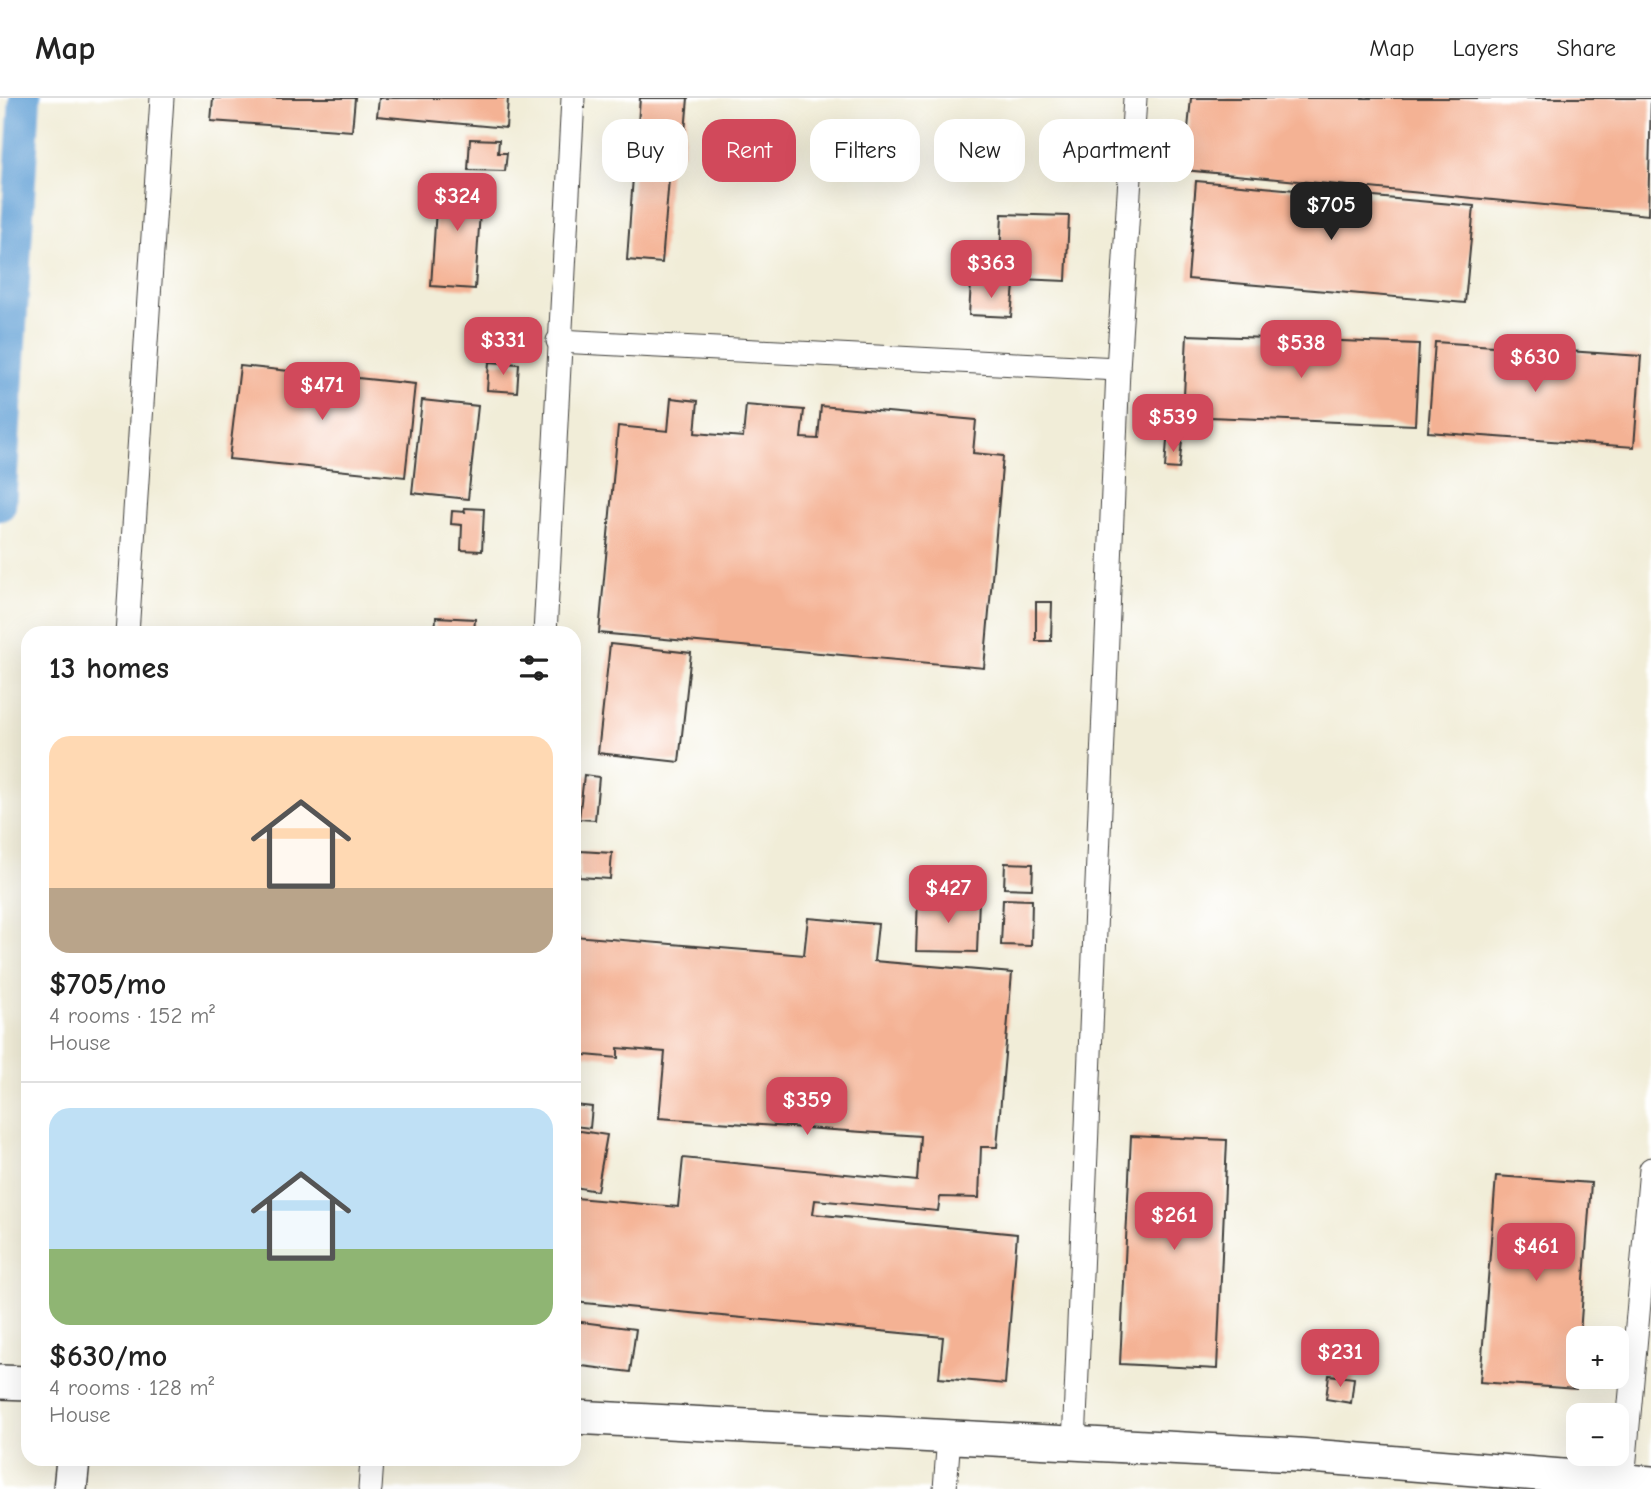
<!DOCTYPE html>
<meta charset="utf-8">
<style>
:root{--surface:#fff;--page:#f6f6f6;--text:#222;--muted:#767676;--line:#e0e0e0;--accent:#d1495b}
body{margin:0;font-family:"Comic Neue",sans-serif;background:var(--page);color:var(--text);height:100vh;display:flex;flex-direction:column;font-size:26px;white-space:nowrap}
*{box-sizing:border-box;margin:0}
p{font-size:23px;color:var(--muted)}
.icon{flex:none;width:38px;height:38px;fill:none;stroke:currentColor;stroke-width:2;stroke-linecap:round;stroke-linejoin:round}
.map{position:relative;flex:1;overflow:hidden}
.drawer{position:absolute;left:21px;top:528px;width:560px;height:840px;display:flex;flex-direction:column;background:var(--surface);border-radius:21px;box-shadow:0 7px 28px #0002}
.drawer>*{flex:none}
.top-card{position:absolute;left:602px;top:21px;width:665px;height:63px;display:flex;gap:14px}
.fabs{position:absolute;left:1566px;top:1228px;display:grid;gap:14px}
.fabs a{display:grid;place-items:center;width:63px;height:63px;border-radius:14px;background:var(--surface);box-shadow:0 7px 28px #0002;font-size:35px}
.price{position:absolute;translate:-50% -60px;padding:0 16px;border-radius:14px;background:var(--accent);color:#fff;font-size:23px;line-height:46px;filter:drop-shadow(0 2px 4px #0008)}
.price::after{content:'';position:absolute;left:50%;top:42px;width:21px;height:16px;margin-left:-10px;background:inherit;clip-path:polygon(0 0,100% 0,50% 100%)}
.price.on{background:#222;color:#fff}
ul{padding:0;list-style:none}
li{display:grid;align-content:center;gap:14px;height:371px;padding:0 28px}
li+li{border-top:2px solid var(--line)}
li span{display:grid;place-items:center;height:217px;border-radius:21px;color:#555}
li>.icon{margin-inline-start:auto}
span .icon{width:126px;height:126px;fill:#fffc;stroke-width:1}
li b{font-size:30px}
h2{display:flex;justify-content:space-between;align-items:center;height:84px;padding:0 28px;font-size:30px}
.pill{padding:0 24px;border-radius:21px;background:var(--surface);box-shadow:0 7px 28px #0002;font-size:24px;line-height:63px}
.pill.on{background:var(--accent);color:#fff}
header{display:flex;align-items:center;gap:42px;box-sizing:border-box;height:98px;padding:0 35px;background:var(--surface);border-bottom:2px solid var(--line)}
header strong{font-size:33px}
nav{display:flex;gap:38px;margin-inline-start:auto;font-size:24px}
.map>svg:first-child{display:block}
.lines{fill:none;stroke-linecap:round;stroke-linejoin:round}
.canal{stroke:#65a2d6;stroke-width:32}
.building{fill:#f4b294}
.street-casing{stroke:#3c3b38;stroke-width:25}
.secondary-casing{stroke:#3c3b38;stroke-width:36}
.street{stroke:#fff;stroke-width:23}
.secondary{stroke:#fff;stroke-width:33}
</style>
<header>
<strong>Map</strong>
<nav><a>Map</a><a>Layers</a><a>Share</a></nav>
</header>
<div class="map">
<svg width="1651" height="1391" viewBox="0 0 1651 1391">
<rect width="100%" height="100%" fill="#fff"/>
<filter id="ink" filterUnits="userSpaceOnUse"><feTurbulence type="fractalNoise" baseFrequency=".0143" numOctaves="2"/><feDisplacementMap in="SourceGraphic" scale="14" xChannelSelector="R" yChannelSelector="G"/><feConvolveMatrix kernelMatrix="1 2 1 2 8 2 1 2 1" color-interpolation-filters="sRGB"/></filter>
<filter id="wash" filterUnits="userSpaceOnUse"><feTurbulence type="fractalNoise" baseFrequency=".00686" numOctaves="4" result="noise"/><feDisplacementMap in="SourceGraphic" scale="28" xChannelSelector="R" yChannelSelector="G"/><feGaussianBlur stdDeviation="1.57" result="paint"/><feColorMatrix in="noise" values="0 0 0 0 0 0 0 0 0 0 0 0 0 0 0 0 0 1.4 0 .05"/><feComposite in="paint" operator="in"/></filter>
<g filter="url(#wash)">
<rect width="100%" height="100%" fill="#f1edd8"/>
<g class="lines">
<path class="canal" d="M0 407 25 0"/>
</g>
<g id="blocks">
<g class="building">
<path d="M213 0H355L352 33 211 23Z"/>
<path d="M379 0H508L506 30 377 18Z"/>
<path d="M640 0H688L683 56 636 52Z"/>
<path d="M1191 0H1651L1648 117 1184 72Z"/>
<path d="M470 41 499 42 498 55H507L505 73 468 72Z"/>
<path d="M634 65 670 68 662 165 627 162Z"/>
<path d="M438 80 482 82 475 191 431 188Z"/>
<path d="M1196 83 1474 108 1465 205 1188 181Z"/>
<path d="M1002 116 1069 118 1066 183 999 180Z"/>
<path d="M971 184 1014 187 1011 219 969 217Z"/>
<path d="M1187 237 1419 246 1415 327 1183 318Z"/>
<path d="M1435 244 1641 258 1634 349 1428 334Z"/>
<path d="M489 264 519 266 517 294 487 292Z"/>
<path d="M240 268 415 286 405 379 229 361Z"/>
<path d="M671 300 698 303 695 335 743 339 746 307 804 312 801 340 818 341 821 308 976 322 973 355 1003 358 984 570 599 535 618 328 668 333Z"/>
<path d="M422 302 478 308 468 401 412 395Z"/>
<path d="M1167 342 1182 343 1179 371 1165 370Z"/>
<path d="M464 410 484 411 482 453 461 452 462 427 451 426 452 413 465 414Z"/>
<path d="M1036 504H1052L1051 543H1036Z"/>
<path d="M436 519 475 521 474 536H435Z"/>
<path d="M610 546 691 555 679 664 598 655Z"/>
<path d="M584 677 599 679 595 722 579 721Z"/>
<path d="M580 753 612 755 610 781 579 779Z"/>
<path d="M1005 765 1033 766 1032 791 1004 790Z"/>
<path d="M918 800 979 801 977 854 916 853Z"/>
<path d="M1003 801 1032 802 1031 848 1001 847Z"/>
<path d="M808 820 878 826 874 863 1012 875 997 1049H981L979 1100 940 1099 938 1113 815 1102 813 1116 1017 1136 1005 1286 939 1280 943 1239 574 1204 576 1100 678 1109 683 1060 917 1083 920 1038 659 1020 665 954 618 950V960L574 956V838L804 857Z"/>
<path d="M574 1007 592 1009 590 1030 574 1028Z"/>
<path d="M574 1032 607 1037 597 1093 574 1089Z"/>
<path d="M1131 1038 1227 1042 1217 1271 1120 1266Z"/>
<path d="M1496 1078 1591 1085 1576 1291 1480 1284Z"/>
<path d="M574 1223 636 1231 630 1274 574 1267Z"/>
<path d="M1329 1277 1354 1280 1351 1305 1326 1301Z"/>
</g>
</g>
</g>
<g filter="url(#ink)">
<use href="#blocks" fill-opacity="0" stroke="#3c3b38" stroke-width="2"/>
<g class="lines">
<g class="street-casing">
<g id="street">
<path d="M558 243 1118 271"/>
<path d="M127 536 162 0"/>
<path d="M545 536 573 0"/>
<path d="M1074 1347 1118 271 1135 0"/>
<path d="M1623 1383 1651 1071"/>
<path d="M370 1391 372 1362"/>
<path d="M945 1391 949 1338"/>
</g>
</g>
<g class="secondary-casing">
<g id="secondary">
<path d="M0 1284 28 1285"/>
<path d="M574 1319 1298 1357 1651 1385"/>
<path d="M70 1391 73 1362"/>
</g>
</g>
<use href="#street" class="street"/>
<use href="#secondary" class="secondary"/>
</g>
</g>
</svg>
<div class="fabs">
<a>+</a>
<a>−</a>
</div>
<b class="price" style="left:457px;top:135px">$324</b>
<b class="price on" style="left:1331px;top:144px">$705</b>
<b class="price" style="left:991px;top:202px">$363</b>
<b class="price" style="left:503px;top:279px">$331</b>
<b class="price" style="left:1301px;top:282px">$538</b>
<b class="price" style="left:1535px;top:296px">$630</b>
<b class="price" style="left:322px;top:324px">$471</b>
<b class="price" style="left:1173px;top:356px">$539</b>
<b class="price" style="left:948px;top:827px">$427</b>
<b class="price" style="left:807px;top:1039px">$359</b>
<b class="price" style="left:1174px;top:1154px">$261</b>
<b class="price" style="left:1536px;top:1185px">$461</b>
<b class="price" style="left:1340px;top:1291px">$231</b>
<div class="top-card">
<a class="pill">Buy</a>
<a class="pill on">Rent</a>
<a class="pill">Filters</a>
<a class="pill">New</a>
<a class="pill">Apartment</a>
</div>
<section class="drawer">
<h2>13 homes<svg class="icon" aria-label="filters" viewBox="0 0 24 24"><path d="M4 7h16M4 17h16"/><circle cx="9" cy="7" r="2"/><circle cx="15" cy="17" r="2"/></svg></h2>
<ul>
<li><span style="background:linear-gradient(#ffd9b3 70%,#b9a48a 0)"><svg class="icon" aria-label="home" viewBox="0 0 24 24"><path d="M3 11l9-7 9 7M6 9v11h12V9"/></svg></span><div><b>$705/mo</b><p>4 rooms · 152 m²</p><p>House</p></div></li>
<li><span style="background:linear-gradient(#bfe0f5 65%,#8fb573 0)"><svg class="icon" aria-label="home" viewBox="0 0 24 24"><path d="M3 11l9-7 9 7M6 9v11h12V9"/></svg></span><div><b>$630/mo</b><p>4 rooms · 128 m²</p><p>House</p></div></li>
</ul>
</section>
</div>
